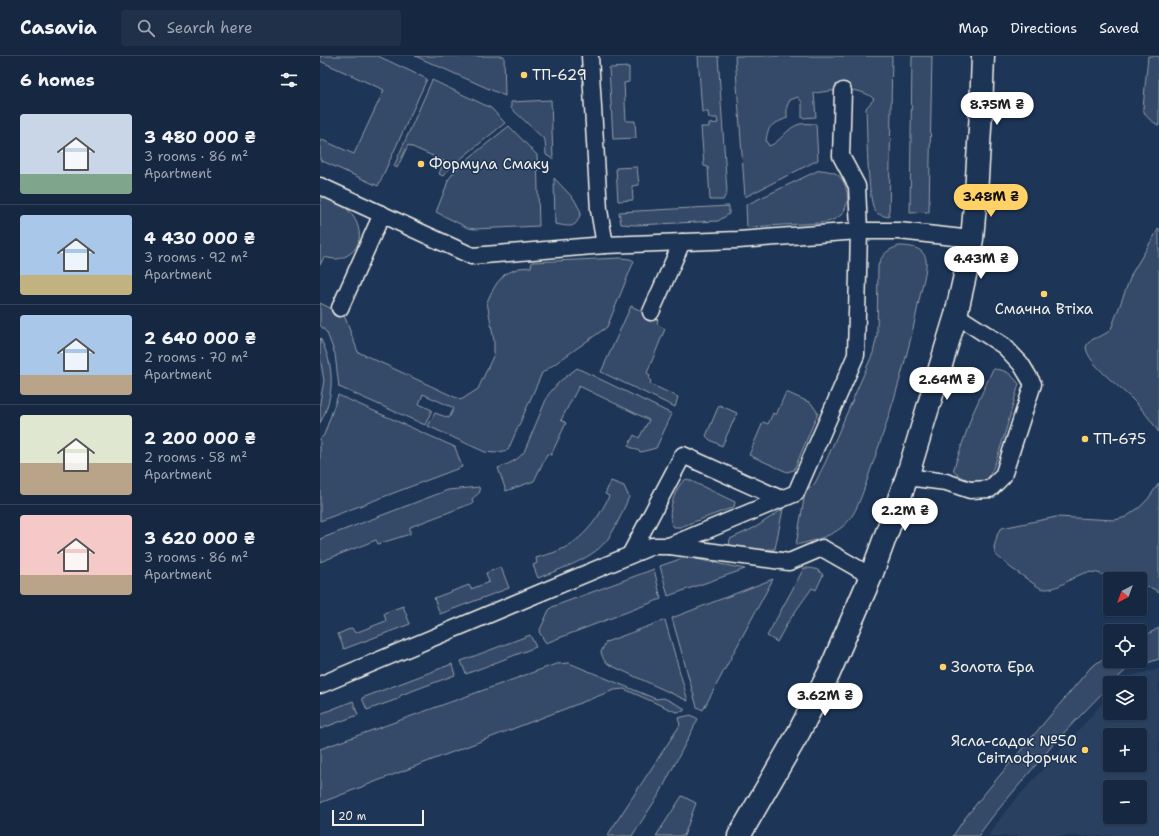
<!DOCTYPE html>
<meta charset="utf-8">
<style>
:root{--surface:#162841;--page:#1f3048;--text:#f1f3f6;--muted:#9ea6b1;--line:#35445a;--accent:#ffd166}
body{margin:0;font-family:"Shantell Sans",sans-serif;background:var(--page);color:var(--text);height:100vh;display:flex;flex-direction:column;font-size:15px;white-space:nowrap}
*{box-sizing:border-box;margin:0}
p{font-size:13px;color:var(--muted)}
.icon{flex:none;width:22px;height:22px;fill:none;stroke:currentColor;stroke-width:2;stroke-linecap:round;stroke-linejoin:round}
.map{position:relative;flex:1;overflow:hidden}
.sheet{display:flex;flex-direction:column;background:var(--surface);width:320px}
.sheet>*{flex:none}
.needle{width:26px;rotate:221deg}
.fabs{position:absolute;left:783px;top:516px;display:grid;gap:8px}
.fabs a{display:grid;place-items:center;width:44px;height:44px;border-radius:4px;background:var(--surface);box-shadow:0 1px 3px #0004,0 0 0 1px var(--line);font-size:20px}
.scale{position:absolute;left:12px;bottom:10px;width:92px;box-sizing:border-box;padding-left:4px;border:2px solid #f4f1e8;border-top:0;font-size:11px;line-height:14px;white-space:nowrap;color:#f4f1e8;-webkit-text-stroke:3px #1d3557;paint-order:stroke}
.price{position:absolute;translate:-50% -34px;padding:0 9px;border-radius:14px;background:#fff;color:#222;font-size:13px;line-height:26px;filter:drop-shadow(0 1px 2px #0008)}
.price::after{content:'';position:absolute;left:50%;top:24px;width:12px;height:9px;margin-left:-6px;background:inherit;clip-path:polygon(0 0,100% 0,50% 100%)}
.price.active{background:var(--accent);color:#111}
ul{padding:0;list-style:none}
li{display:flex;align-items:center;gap:12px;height:100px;padding:0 20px}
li+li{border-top:1px solid var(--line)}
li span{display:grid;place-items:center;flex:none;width:112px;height:80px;border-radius:4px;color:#555}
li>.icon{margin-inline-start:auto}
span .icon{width:48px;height:48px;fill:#fffc;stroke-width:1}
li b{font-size:17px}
h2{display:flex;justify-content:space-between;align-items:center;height:48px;padding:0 20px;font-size:17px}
header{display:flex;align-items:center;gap:24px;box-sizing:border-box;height:56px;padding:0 20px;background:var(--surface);border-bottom:1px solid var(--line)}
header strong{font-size:19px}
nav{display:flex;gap:22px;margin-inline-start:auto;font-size:14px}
.search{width:280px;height:36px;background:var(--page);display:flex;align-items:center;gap:10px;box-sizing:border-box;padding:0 14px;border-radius:4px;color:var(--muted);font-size:15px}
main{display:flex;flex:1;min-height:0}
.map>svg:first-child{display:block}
.built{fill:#2a4060;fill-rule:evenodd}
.green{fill:#354a67;stroke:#949ea8}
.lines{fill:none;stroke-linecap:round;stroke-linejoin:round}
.service-casing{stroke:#f4f1e8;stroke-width:19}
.secondary-casing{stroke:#f4f1e8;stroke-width:25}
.service{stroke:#1d3557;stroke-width:16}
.secondary{stroke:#1d3557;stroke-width:22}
.poi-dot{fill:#ffd166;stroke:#1d3557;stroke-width:1.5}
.labels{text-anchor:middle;stroke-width:3;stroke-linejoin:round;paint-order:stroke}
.poi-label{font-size:15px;fill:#f4f1e8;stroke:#1d3557;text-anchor:start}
</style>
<header>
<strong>Casavia</strong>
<div class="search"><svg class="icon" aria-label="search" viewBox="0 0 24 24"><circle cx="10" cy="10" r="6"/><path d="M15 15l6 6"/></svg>Search here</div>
<nav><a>Map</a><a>Directions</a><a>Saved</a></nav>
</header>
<main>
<section class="sheet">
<h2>6 homes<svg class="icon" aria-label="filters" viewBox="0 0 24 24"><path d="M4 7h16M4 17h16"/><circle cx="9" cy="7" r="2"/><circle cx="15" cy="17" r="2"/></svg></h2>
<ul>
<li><span style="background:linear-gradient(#c9d6e8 75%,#7fa58c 0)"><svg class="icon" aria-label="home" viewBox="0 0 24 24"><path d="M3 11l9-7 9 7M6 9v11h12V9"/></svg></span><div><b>3 480 000 ₴</b><p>3 rooms · 86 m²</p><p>Apartment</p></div></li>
<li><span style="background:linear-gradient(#a9c7e8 75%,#c2b280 0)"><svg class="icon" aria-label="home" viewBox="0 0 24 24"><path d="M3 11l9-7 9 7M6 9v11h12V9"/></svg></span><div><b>4 430 000 ₴</b><p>3 rooms · 92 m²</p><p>Apartment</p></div></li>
<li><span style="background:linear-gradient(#a9c7e8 75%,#b9a48a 0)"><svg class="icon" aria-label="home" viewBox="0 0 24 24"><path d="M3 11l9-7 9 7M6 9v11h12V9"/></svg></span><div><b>2 640 000 ₴</b><p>2 rooms · 70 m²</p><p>Apartment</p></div></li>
<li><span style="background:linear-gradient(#dfe7d0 60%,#b9a48a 0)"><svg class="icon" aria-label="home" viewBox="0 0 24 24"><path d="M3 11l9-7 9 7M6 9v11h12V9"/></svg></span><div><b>2 200 000 ₴</b><p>2 rooms · 58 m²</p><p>Apartment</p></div></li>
<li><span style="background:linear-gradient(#f6c9c9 75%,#b9a48a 0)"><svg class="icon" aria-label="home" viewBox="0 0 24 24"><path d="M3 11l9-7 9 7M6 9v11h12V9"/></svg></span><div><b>3 620 000 ₴</b><p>3 rooms · 86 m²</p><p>Apartment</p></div></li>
</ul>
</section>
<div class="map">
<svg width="839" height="780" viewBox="0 0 839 780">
<rect width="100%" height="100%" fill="#1d3557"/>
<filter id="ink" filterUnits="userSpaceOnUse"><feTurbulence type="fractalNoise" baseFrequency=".025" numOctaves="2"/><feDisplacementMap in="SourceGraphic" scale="8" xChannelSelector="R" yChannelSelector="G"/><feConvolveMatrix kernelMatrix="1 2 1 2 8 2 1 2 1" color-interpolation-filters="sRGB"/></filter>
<g filter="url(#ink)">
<path class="built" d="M839 613V780H668L687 753 790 639V657H820V627H801L806 621ZM790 679H820V709H790ZM790 731H820V761H790Z"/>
<g class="green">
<path d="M0 0H58L107 23 58 130 0 104V83L34 98 64 34 0 5Z"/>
<path d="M95 0H184L185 40Z"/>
<path d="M378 0H398L407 136 403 144H390L388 111 384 110 381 71H389V68L398 67 397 62H389L388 56H382Z"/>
<path d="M415 0H572L569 161C564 160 558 159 555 155 547 143 547 70 546 52L554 43C539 29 512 35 494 37L496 61 482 62V46L478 41 470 44 467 50V62C452 69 448 68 446 85L449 90C461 86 467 71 480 68 485 67 491 68 496 68L498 104 425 141Z"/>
<path d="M592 0H612L609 156 590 157Z"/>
<path d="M828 0H839V70C831 64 825 62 823 52Z"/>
<path d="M309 11V26L304 27 306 65H315L316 82 293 83 289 12Z"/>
<path d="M112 24 171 52 185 67 133 109 123 120 119 118 124 105 88 89 77 112 74 110Z"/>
<path d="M231 44 233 103 226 99 225 84 191 52V46Z"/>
<path d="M189 70 217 99 219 170 155 173 148 172 116 156 126 131 128 124 139 110Z"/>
<path d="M317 111 319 129 312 130 313 144 298 145 296 112Z"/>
<path d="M502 114C506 115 511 115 515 117 528 124 532 148 521 159 515 164 508 166 501 167L427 171 426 149 497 115Z"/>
<path d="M234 122 254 143 261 156C256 173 252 171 235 168Z"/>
<path d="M0 139C9 143 21 146 28 154 40 166 46 188 28 199 24 201 21 203 16 203 12 203 8 202 4 201L0 209Z"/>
<path d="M409 150V158L398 165 316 169 301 168 299 156Z"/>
<path d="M839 172V377C832 365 822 353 812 343 800 331 767 307 766 291 770 280 784 282 791 273L812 217Z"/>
<path d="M579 190C589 190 604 191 606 204 607 214 602 230 600 240 589 297 572 353 553 407 547 423 541 446 532 460 520 479 496 484 476 489L485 437 495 427 506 405 553 297 557 280 558 210C562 198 567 194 579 190Z"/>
<path d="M300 202 310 203 314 205 287 271 222 317 188 394 175 397 165 396 108 370 115 357 129 362 134 352 103 338 99 348 112 354 105 369 19 331 15 298 7 277 0 269V247L24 259 38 296 141 344 158 333 174 298V285L167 246 171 237 177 227 185 218 199 212 211 211 212 206Z"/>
<path d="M311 250 338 263 337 268 345 273 327 317 330 319 329 323 331 325 330 328 358 341 355 351 281 316Z"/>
<path d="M0 282C15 310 15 339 0 367V346L4 325 0 301Z"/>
<path d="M257 312 352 358 336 392 321 396 308 390 314 379 319 382 329 364 259 330 241 364 246 367 231 399 227 398 214 425 186 435 178 412C188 408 197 405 204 396L228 339 239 326Z"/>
<path d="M673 313C687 314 690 317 699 328 694 343 676 417 666 424 656 431 641 422 633 415L652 359Z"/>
<path d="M466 336 491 347 498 357 474 414 467 416 429 399 443 366 448 368 453 357 456 359Z"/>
<path d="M18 339 135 391 142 411 0 465V383L4 379Z"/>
<path d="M399 349 417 357 402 390 390 384 386 380Z"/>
<path d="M367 423 415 446 414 451 360 471H354C344 462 356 426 367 423Z"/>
<path d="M291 425 304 430 309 441C303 454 298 468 290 480 275 503 242 512 218 522L213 509 217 507 216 502C224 499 232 498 240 494 263 484 279 462 289 440L285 438Z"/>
<path d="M839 427V537L834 533 820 529V523C812 523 803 524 795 523 786 520 775 514 765 517 750 521 736 537 720 532L691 512 675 498 674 491 676 484 678 476 682 472 736 461 795 464 806 461 820 451 828 443Z"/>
<path d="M159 431 160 436 152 443 153 447 90 471V478L58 488 56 484 0 506V483L128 434Z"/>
<path d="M463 453 455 493 431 494 409 491 410 483 436 471Z"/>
<path d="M366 501 425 513 348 540 340 510Z"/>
<path d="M181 511 189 532 120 558 114 542 149 529 151 533 169 526 166 517Z"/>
<path d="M484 512C492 512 498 512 503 519L496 534 492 532 468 566 457 586 447 580Z"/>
<path d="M334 513 341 543 226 587 219 576 229 554 232 551Z"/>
<path d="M453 523 383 654 377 651 352 562Z"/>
<path d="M83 550 90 568 24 593 18 578 32 572 35 577 66 565 64 557Z"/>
<path d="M345 564 368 645 290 609C284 606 283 602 281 596L286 586Z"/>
<path d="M839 572V603L806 614 792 627H790V629L736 685 673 760 658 780H633L645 762 665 737 771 611 790 598V605H820V582Z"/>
<path d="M210 579 216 591 146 618 141 605Z"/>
<path d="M249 607 336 643 344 642 364 652V655L356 656 304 633 294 634 0 747V693L236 608Z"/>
<path d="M132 608 135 619 81 639 78 643 47 654 42 642Z"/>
<path d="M33 645 38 659 0 673V658Z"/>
<path d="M371 659 378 663 340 737 312 780H287L360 669 358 662Z"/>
<path d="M362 740 376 747 364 780H336Z"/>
</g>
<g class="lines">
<g class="service-casing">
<g id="service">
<path d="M270 0 279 154 285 189"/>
<path d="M0 130 152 200 285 189 418 184 539 175H579L652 183"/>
<path d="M20 252 62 158"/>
<path d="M331 256 362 186"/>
<path d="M587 421 626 426 650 434 670 433 683 420 713 328 701 308 684 290 636 259"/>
<path d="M350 490 469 506 502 492 551 520"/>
<path d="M310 499 363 399 461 443"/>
<path d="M0 629 332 490H349L476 437 536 299 539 175 537 130 521 100 523 35"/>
</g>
</g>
<g class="secondary-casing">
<path id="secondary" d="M419 780 479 676 509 617 551 520 587 421 636 259 646 215 652 183 656 138 661 55 663 0"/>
</g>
<use href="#service" class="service"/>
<use href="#secondary" class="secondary"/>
</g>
</g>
<g class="poi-dot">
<circle cx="204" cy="19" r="4"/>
<circle cx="101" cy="108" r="4"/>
<circle cx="724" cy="238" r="4"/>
<circle cx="765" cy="383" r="4"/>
<circle cx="623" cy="611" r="4"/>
<circle cx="765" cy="694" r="4"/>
</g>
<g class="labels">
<g class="poi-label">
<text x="212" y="24">ТП-629</text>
<text x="109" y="113">Формула Смаку</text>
<text x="724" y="258" text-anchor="middle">Смачна Втіха</text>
<text x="773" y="388">ТП-675</text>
<text x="631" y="616">Золота Ера</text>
<text x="757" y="690" text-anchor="end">Ясла-садок №50<tspan x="757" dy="17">Світлофорчик</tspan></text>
</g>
</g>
</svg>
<div class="fabs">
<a><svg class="needle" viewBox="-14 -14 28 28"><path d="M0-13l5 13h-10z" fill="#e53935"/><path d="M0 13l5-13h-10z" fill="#9ea6b1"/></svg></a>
<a><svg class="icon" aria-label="locate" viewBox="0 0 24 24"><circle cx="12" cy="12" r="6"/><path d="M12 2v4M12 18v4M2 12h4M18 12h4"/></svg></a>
<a><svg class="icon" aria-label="layers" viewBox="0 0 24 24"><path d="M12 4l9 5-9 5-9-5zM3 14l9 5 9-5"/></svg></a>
<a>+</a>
<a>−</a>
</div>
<div class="scale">20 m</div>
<b class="price" style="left:677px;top:70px">8.75M ₴</b>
<b class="price active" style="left:671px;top:162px">3.48M ₴</b>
<b class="price" style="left:661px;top:224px">4.43M ₴</b>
<b class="price" style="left:627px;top:345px">2.64M ₴</b>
<b class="price" style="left:585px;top:476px">2.2M ₴</b>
<b class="price" style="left:505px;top:661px">3.62M ₴</b>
</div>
</main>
